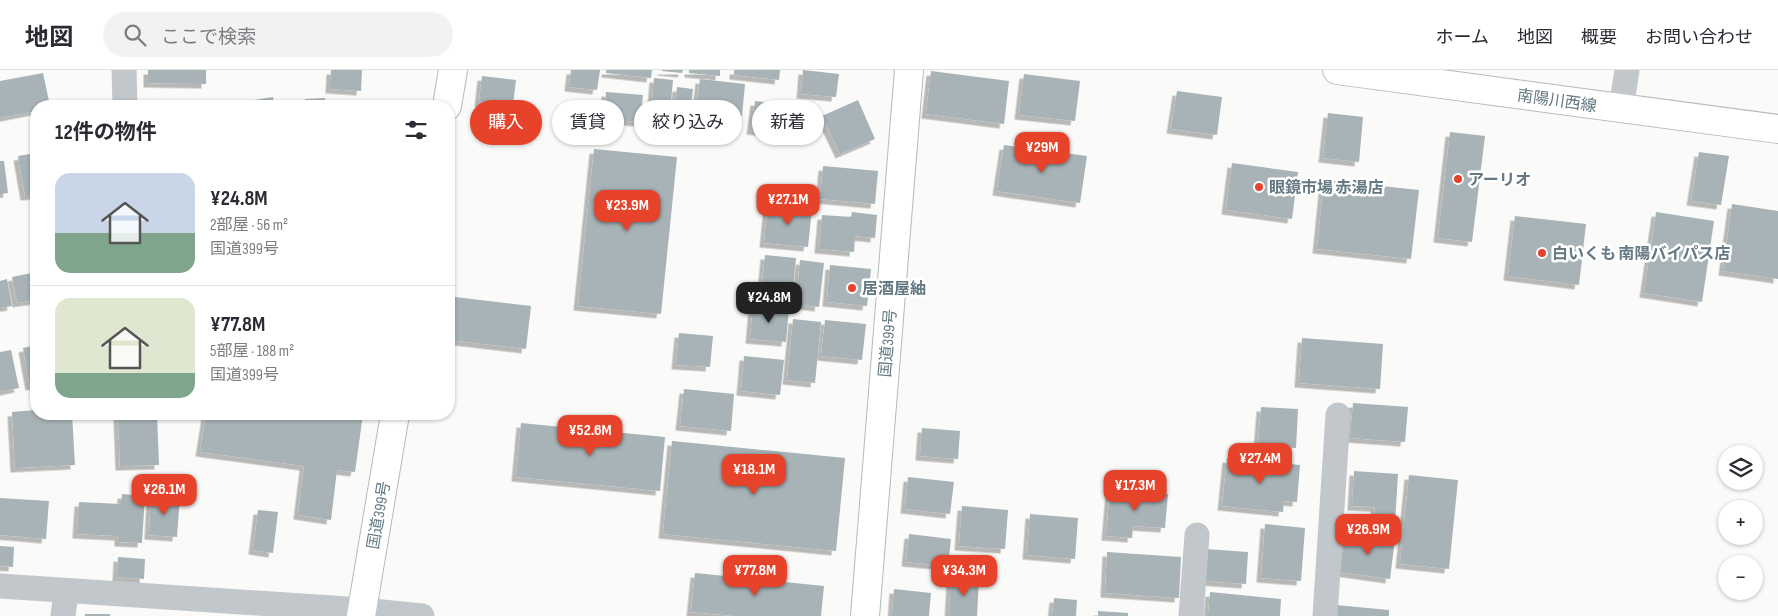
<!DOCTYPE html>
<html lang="ja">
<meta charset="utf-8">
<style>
:root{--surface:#fff;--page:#f2f2f3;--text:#2b2b33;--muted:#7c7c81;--line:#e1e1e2;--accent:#e7432a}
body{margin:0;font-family:"Sofia Sans Condensed","Noto Sans JP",sans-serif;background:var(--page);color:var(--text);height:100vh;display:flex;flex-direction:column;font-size:19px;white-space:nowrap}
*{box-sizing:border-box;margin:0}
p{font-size:16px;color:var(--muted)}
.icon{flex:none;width:28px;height:28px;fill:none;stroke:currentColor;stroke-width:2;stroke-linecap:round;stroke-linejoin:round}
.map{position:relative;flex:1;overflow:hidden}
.details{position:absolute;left:30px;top:30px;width:425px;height:320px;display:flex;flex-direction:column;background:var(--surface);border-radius:20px;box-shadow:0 1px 4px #0004}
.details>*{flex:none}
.guide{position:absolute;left:470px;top:30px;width:475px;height:45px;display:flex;gap:10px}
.tools{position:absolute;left:1718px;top:375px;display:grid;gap:10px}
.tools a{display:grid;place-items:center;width:45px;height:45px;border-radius:50%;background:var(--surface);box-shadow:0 1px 4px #0004;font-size:25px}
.price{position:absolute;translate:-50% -42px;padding:0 11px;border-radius:10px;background:var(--accent);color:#fff;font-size:16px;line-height:32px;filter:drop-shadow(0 1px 2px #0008)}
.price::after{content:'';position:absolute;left:50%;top:30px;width:15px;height:11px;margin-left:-8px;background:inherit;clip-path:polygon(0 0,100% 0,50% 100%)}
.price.current{background:#222;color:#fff}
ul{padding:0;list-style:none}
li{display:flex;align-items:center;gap:15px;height:125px;padding:0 25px}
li+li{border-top:1px solid var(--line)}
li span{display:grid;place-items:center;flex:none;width:140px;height:100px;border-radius:15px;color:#555}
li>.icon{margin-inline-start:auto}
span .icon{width:60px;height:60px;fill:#fffc;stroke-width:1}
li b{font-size:21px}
h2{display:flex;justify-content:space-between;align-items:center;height:60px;padding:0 25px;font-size:21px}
.tag{padding:0 18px;border-radius:22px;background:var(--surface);box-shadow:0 1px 4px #0004;font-size:18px;line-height:45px}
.tag.current{background:var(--accent);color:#fff}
header{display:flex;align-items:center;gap:30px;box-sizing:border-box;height:70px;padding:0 25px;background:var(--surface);border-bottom:1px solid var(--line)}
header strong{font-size:24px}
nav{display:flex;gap:28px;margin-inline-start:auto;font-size:18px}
.search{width:350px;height:45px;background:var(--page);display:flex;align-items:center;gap:12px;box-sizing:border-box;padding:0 18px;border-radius:28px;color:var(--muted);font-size:19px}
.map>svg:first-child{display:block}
.building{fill:#a7b3b7;filter:url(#shadow)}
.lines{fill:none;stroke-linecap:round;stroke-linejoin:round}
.major-casing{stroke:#b4bbbe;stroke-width:30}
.highway-casing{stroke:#b4babd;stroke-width:30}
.minor{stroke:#c1c7ca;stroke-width:25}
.major{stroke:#fff;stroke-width:28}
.highway{stroke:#fff;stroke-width:28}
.poi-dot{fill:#e7432a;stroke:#fff;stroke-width:2}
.labels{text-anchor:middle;stroke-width:5;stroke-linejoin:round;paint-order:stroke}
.street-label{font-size:16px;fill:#647983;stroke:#fff}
.poi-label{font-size:16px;font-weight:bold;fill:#647983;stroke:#fff;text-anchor:start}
</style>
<header>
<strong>地図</strong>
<div class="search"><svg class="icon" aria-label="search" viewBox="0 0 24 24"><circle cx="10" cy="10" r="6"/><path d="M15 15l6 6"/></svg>ここで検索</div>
<nav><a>ホーム</a><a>地図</a><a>概要</a><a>お問い合わせ</a></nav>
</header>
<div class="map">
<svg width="1778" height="546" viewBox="0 0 1778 546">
<defs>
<filter id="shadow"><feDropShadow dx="-4.5" dy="4.5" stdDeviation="0" flood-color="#0004"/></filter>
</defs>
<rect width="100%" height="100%" fill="#fafaf8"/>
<g class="building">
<path d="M148 0H206V14L148 13Z"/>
<path d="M331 0H362L361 21 330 19Z"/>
<path d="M571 0H600L597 20 569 17Z"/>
<path d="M606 0H652L651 8 606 3Z"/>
<path d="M662 0H683L682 3 662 1Z"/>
<path d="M689 0H720V6L689 3Z"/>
<path d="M734 0H780L779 10 734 5Z"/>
<path d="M803 0 839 4 836 27 801 24Z"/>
<path d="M931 1 1009 11 1004 54 926 44Z"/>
<path d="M43 3 50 36H36V41L0 48V11Z"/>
<path d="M1024 4 1080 11 1075 51 1019 45Z"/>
<path d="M482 6 516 10 513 35 479 32Z"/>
<path d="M654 8 673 10 671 32 652 31Z"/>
<path d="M700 9 745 14 742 46 696 41Z"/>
<path d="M677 17 693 19 688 61 672 59Z"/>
<path d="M1177 21 1222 27 1217 65 1171 59Z"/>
<path d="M606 22 643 25 640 52 604 49Z"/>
<path d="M273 27 274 36H223V35Z"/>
<path d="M325 28V36H305V29Z"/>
<path d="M858 30 875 69 840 84 822 46Z"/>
<path d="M755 31 791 35 788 64 751 60Z"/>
<path d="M1328 43 1363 47 1359 92 1323 88Z"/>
<path d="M1450 62 1485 66 1472 172 1438 168Z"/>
<path d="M1004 75 1087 86 1080 133 997 121Z"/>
<path d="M594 79 677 87 661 244 578 236Z"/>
<path d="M1699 82 1729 86 1721 135 1691 131Z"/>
<path d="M36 83V125L25 126 18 86Z"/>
<path d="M0 91H4L8 123 0 124Z"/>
<path d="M1232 93 1298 102 1292 149 1226 140Z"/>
<path d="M823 96 878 101 875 134 820 129Z"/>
<path d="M1324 110 1419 120 1411 189 1317 179Z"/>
<path d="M768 134 812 139 808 177 764 173Z"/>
<path d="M1732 134 1778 141V209L1723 201Z"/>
<path d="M852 142 877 145 875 168 855 166 854 182 819 179 822 145 851 147Z"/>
<path d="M1656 142 1714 151 1702 232 1644 223Z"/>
<path d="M1515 146 1586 154 1579 215 1508 206Z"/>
<path d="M765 185 796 188 793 219 762 216Z"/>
<path d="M800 190 824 193 819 237 796 234Z"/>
<path d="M830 195 871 199 867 236 827 232Z"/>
<path d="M36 202V230L17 233 12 207Z"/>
<path d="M7 209 12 236 0 238V211Z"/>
<path d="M455 227 531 236 526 279 450 270Z"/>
<path d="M753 236 789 239 786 272 750 269Z"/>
<path d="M793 249 821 252 815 313 787 310Z"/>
<path d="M825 250 866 254 862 290 821 286Z"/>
<path d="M679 263 713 266 710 297 676 295Z"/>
<path d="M1302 268 1383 274 1380 319 1299 313Z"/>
<path d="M36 275V315L30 316 23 278Z"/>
<path d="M11 280 19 318 0 322V282Z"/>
<path d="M744 286 784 290 780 325 741 321Z"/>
<path d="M684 319 734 324 731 361 680 356Z"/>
<path d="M1353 333 1408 337 1405 372 1350 368Z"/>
<path d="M1261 337 1298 339 1296 378 1258 375Z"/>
<path d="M36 340V344H72L75 395 15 398 12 342Z"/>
<path d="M157 344 159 395 120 396 118 345Z"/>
<path d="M206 344H363L355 402 337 400 331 450 298 445 304 396 200 382Z"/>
<path d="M521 353 665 367 660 421 516 407Z"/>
<path d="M922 358 960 361 958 389 920 386Z"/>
<path d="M672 371 845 388 836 481 663 464Z"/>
<path d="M1227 388 1300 395 1297 432 1284 431 1283 442 1222 436Z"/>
<path d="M1354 401 1398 404 1395 453 1374 451 1375 437 1352 436Z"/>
<path d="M1409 405 1458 410 1449 499 1400 494Z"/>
<path d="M908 407 954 412 950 444 905 439Z"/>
<path d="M1110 420 1168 424 1165 458 1133 456 1132 468 1106 466Z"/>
<path d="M122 424 145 426 142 473 119 472V466L77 464 79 432 121 434Z"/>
<path d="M151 425 180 426 177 467 149 465Z"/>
<path d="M0 428 49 431 46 469 0 465Z"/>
<path d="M962 436 1008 440 1005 479 959 476Z"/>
<path d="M258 440 278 442 273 483 253 480Z"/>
<path d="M1030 444 1078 448 1075 489 1027 485Z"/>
<path d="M1265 454 1305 458 1301 511 1261 508Z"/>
<path d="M1345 463 1395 469 1390 509 1340 502Z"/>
<path d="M909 464 951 469 948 496 906 492Z"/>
<path d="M0 476 14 477 13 497 0 496Z"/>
<path d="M1206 479 1248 482 1246 514 1204 511Z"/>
<path d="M1107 482 1181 487 1179 528 1105 523Z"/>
<path d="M118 487 145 489 144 509 117 507Z"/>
<path d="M695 503 824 516 821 546H735L691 542Z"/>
<path d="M951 508 979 509 977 546H949Z"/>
<path d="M894 519 931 523 929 546H892Z"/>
<path d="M1210 522 1281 529 1280 546H1208Z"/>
<path d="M1054 528 1077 530 1076 546H1052Z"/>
<path d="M1336 535 1389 540V546H1335Z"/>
<path d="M1098 541 1128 543V546H1098Z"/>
<rect x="85" y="544" width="25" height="2"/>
</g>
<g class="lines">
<g class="major-casing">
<path id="major" d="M1337 0 1778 59"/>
</g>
<g class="highway-casing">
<g id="highway">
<path d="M447 36 453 0"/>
<path d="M361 546 395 344"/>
<path d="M865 546 909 0"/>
</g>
</g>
<g class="minor">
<path d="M124 0 125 36"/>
<path d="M1621 39 1627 0"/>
<path d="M0 516 362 540 422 546"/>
<path d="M63 546 66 522"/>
<path d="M1191 546 1197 465"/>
<path d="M1325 546 1338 345"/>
</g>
<use href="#major" class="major"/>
<use href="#highway" class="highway"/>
</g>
<g class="poi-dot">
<circle cx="1458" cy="109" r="5"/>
<circle cx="1259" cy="117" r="5"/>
<circle cx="1542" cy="183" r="5"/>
<circle cx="852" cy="218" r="5"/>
</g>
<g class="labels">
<g class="street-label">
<text transform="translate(1557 30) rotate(8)" y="6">南陽川西線</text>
<text transform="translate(887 273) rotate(-85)" y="6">国道399号</text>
<text transform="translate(378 445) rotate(-80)" y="6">国道399号</text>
</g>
<g class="poi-label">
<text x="1468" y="115">アーリオ</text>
<text x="1269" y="123">眼鏡市場 赤湯店</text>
<text x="1552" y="189">白いくも 南陽バイパス店</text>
<text x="862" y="224">居酒屋紬</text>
</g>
</g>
</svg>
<div class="tools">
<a><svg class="icon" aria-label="layers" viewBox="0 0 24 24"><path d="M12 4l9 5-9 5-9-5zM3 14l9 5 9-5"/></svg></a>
<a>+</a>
<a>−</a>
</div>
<b class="price" style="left:1042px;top:104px">¥29M</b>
<b class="price" style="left:788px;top:156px">¥27.1M</b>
<b class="price" style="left:627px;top:162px">¥23.9M</b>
<b class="price current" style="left:769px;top:254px">¥24.8M</b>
<b class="price" style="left:590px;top:387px">¥52.6M</b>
<b class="price" style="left:1260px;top:415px">¥27.4M</b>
<b class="price" style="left:754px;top:426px">¥18.1M</b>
<b class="price" style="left:1135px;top:442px">¥17.3M</b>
<b class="price" style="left:164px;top:446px">¥26.1M</b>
<b class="price" style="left:1368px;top:486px">¥26.9M</b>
<b class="price" style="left:755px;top:527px">¥77.8M</b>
<b class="price" style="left:964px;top:527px">¥34.3M</b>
<div class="guide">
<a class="tag current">購入</a>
<a class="tag">賃貸</a>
<a class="tag">絞り込み</a>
<a class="tag">新着</a>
</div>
<section class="details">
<h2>12件の物件<svg class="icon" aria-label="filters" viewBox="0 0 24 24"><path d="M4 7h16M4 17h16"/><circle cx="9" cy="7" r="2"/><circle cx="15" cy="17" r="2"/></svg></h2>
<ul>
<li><span style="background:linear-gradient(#c9d6e8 60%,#7fa58c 0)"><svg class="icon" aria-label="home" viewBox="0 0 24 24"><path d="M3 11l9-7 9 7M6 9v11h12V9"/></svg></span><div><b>¥24.8M</b><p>2部屋 · 56 m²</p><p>国道399号</p></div></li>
<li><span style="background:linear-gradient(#dfe7d0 75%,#7fa58c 0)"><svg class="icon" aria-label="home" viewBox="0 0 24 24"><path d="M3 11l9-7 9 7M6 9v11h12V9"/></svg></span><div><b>¥77.8M</b><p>5部屋 · 188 m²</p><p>国道399号</p></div></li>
</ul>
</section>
</div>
